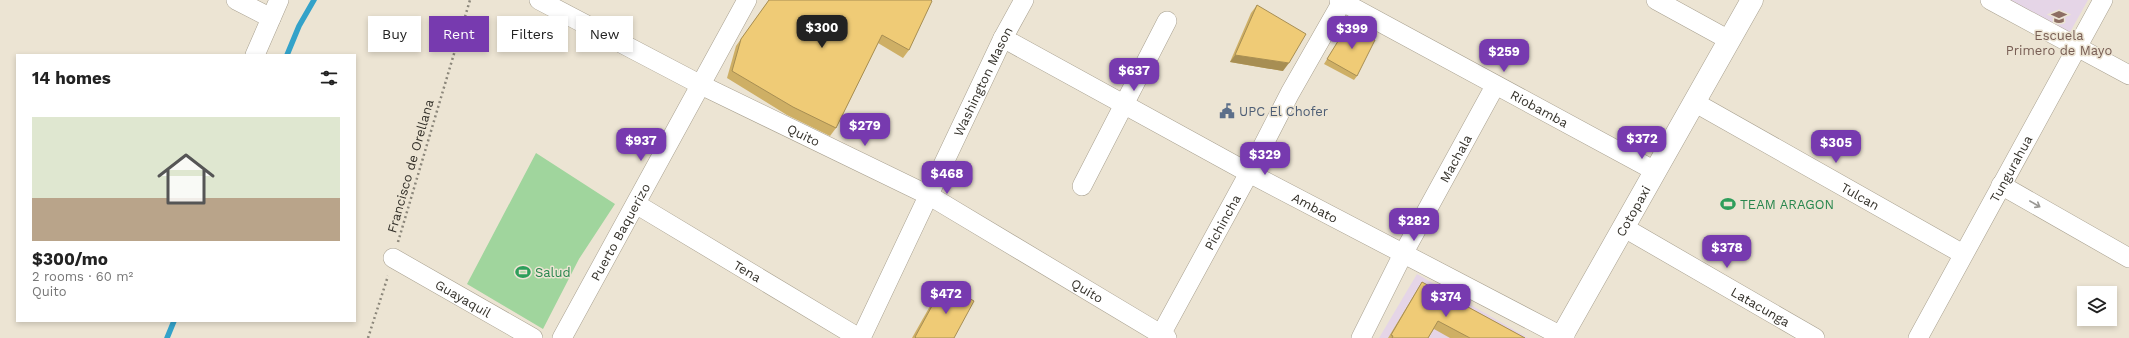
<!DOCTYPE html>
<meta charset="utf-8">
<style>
:root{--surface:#fff;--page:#f2f2f2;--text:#222;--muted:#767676;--accent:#773aaf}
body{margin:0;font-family:"Work Sans",sans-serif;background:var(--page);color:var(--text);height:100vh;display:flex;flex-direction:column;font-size:15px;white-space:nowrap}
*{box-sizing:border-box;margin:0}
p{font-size:13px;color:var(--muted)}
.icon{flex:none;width:22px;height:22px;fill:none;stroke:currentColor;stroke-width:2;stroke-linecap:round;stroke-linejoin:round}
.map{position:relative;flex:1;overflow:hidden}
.side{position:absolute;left:16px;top:54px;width:340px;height:268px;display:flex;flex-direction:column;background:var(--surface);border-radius:0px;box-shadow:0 2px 6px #0003}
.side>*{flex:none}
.guide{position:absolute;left:368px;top:16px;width:380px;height:36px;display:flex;gap:8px}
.tools{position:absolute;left:2077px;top:286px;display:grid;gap:8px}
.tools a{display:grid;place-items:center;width:40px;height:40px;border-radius:0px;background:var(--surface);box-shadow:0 2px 6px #0003;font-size:20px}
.price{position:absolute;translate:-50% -34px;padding:0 9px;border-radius:8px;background:var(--accent);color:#fff;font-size:13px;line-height:26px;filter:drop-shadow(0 1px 2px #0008)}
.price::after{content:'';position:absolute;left:50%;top:24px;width:12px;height:9px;margin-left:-6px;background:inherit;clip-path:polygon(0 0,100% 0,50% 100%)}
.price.active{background:#222;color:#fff}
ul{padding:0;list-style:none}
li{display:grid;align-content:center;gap:8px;height:212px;padding:0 16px}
li span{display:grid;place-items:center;height:124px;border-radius:0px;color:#555}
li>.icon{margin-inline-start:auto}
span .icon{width:72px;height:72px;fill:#fffc;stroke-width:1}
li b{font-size:17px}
h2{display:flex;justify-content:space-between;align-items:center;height:48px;padding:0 16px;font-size:17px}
.chip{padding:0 14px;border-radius:0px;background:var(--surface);box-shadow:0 2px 6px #0003;font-size:14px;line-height:36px}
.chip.active{background:var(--accent);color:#fff}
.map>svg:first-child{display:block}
.education{fill:#e5d5e7}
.green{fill:#a0d59d}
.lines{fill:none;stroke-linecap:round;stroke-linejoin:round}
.stream{stroke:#33a2c9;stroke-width:5.5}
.minor-casing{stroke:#a8a08f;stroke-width:20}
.tertiary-casing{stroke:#a8a08f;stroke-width:23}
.path{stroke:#8b867a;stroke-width:2.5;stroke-dasharray:2 3;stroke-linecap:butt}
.minor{stroke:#fff;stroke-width:19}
.tertiary{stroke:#fff;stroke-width:22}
.wall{fill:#ceaf65}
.shaded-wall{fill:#a78e53}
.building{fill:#efcb76;stroke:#a78e53}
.oneway{stroke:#9a9894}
.labels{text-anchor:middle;stroke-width:3;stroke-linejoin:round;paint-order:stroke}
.education-label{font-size:13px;fill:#785e54;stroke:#ece4d3}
.street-label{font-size:13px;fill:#34312a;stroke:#ece4d3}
.service-label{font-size:13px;fill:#4e5e75;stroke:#ece4d3;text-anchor:start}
.leisure-label{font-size:13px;fill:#27864d;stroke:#ece4d3;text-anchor:start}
</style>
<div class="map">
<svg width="2129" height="338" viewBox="0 0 2129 338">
<rect width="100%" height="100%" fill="#ece4d3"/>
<g class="education">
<path d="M2008 0H2088L2069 34Z"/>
<path d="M1417 274 1528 338H1379Z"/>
</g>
<path class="green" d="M536 153 615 204 579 259 543 329 467 284Z"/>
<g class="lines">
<g class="stream">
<path d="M287 55 299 26 314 0"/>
<path d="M167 338 174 321"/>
</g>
<g class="minor-casing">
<g id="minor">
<path d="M236 0 271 18"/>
<path id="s1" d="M539 0 701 85 930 196 1167 338"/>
<path id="s2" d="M1339 0 1655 171"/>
<path d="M1656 0 1729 40"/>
<path d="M1990 0 2129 75"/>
<path id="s3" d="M1003 38 1249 173 1565 338"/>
<path d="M255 55 279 0"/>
<path id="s4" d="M1694 102 1963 254"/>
<path d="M2001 185 2129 258"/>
<path d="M1082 186 1167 21"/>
<path id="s5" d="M636 204 859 338"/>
<path id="s6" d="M1623 227 1815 338"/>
<path id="s7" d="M393 258 533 338"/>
<path id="s8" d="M562 338 747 0"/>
<path id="s9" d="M861 338 1003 38 1024 0"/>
<path id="s10" d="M1159 338 1249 173 1290 93 1343 0"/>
<path id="s11" d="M1361 338 1403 254 1495 86"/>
<path id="s12" d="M1918 338 2103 0"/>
</g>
</g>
<g class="tertiary-casing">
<g id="tertiary">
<path id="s13" d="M1561 338 1752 0"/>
</g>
</g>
<g class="path">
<path d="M398 242 470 0"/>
<path d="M368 338 388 276"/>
</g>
<use href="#minor" class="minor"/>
<use href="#tertiary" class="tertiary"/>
</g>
<g class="wall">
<path d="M769 0H931L909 50 903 58 878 43 836 128 830 136 787 115 727 78 736 46Z"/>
<path d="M1257 5 1283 71 1230 62 1251 13Z"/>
<path d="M1348 25 1357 76 1354 80 1324 64Z"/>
<path d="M1422 282 1525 338H1450L1434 329 1428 338H1388L1417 290Z"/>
<path d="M944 284 954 338H912L934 299Z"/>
</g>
<path class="shaded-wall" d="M1235 55 1289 63 1283 71 1230 62Z"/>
<g class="building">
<path d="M769 0H931L932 1 909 50 882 35 836 128 793 107 732 71 741 39Z"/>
<path d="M1257 5 1306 34 1289 63 1235 55Z"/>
<path d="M1348 25 1375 40 1357 76 1327 59Z"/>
<path d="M1422 282 1525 338H1470L1438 321 1428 338H1392L1393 336 1391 335Z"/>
<path d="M944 284 974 301 954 338H916L915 337Z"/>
</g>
<defs><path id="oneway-shaft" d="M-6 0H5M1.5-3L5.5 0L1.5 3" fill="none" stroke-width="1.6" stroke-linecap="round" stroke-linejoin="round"/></defs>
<use class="oneway" href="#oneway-shaft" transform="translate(2035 204) rotate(30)"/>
<defs>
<g id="school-bare" transform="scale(1.2)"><path d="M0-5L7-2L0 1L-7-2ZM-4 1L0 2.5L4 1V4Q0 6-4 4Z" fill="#8d6e63" stroke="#ece4d3" stroke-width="2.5" paint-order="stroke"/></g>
<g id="civic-bare" transform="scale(1.2)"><path d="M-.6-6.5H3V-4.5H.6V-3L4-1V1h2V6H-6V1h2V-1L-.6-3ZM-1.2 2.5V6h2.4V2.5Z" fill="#5c6f8a" stroke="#ece4d3" stroke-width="2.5" paint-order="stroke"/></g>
<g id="stadium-bare" transform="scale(1.2)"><path d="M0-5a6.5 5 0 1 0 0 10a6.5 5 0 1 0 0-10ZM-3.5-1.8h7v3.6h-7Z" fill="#2e9e5b" stroke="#ece4d3" stroke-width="2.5" paint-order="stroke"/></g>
</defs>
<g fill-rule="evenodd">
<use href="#school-bare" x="2059" y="17"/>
<use href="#civic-bare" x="1227" y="111"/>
<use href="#stadium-bare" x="1728" y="204"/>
<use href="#stadium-bare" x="523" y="272"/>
</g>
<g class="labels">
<g class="education-label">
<text x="2059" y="40">Escuela<tspan x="2059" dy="15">Primero de Mayo</tspan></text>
</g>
<g class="street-label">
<text dy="5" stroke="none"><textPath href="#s9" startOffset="284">Washington Mason</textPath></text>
<text dy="5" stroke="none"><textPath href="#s2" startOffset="228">Riobamba</textPath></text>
<text dy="5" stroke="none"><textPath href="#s1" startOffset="297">Quito</textPath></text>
<text dy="5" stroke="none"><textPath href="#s11" startOffset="203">Machala</textPath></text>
<text transform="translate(410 166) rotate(-74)" y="5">Francisco de Orellana</text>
<text dy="5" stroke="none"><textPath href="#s12" startOffset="193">Tungurahua</textPath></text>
<text dy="5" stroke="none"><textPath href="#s4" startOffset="191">Tulcan</textPath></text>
<text dy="5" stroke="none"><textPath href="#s3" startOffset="355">Ambato</textPath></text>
<text dy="5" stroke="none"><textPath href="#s13" startOffset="146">Cotopaxi</textPath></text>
<text dy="5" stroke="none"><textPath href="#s10" startOffset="132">Pichincha</textPath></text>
<text dy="5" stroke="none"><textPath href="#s8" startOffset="121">Puerto Baquerizo</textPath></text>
<text dy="5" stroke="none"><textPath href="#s5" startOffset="130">Tena</textPath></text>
<text dy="5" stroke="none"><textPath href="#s1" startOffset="621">Quito</textPath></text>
<text dy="5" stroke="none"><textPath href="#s7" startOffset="81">Guayaquil</textPath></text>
<text dy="5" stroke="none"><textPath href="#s6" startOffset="159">Latacunga</textPath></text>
</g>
<g class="service-label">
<text x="1239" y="116">UPC El Chofer</text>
</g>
<g class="leisure-label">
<text x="1740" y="209">TEAM ARAGON</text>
<text x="535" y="277">Salud</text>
</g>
</g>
</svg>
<div class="tools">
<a><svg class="icon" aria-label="layers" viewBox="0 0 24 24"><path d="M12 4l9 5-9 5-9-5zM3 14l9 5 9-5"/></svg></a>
</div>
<b class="price active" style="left:822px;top:49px">$300</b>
<b class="price" style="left:1352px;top:50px">$399</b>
<b class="price" style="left:1504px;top:73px">$259</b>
<b class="price" style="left:1134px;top:92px">$637</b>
<b class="price" style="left:865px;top:147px">$279</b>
<b class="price" style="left:1642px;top:160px">$372</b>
<b class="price" style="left:641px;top:162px">$937</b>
<b class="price" style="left:1836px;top:164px">$305</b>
<b class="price" style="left:1265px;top:176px">$329</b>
<b class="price" style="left:947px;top:195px">$468</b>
<b class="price" style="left:1414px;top:242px">$282</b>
<b class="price" style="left:1727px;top:269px">$378</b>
<b class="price" style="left:946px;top:315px">$472</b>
<b class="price" style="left:1446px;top:318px">$374</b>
<div class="guide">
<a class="chip">Buy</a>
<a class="chip active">Rent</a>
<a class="chip">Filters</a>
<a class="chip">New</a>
</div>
<section class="side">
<h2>14 homes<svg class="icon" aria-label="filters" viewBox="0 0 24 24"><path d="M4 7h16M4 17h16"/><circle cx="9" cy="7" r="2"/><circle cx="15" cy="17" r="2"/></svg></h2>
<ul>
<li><span style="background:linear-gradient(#dfe7d0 65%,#b9a48a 0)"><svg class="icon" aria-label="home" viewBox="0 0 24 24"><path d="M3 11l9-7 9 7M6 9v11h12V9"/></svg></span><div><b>$300/mo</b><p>2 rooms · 60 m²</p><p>Quito</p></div></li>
</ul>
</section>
</div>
